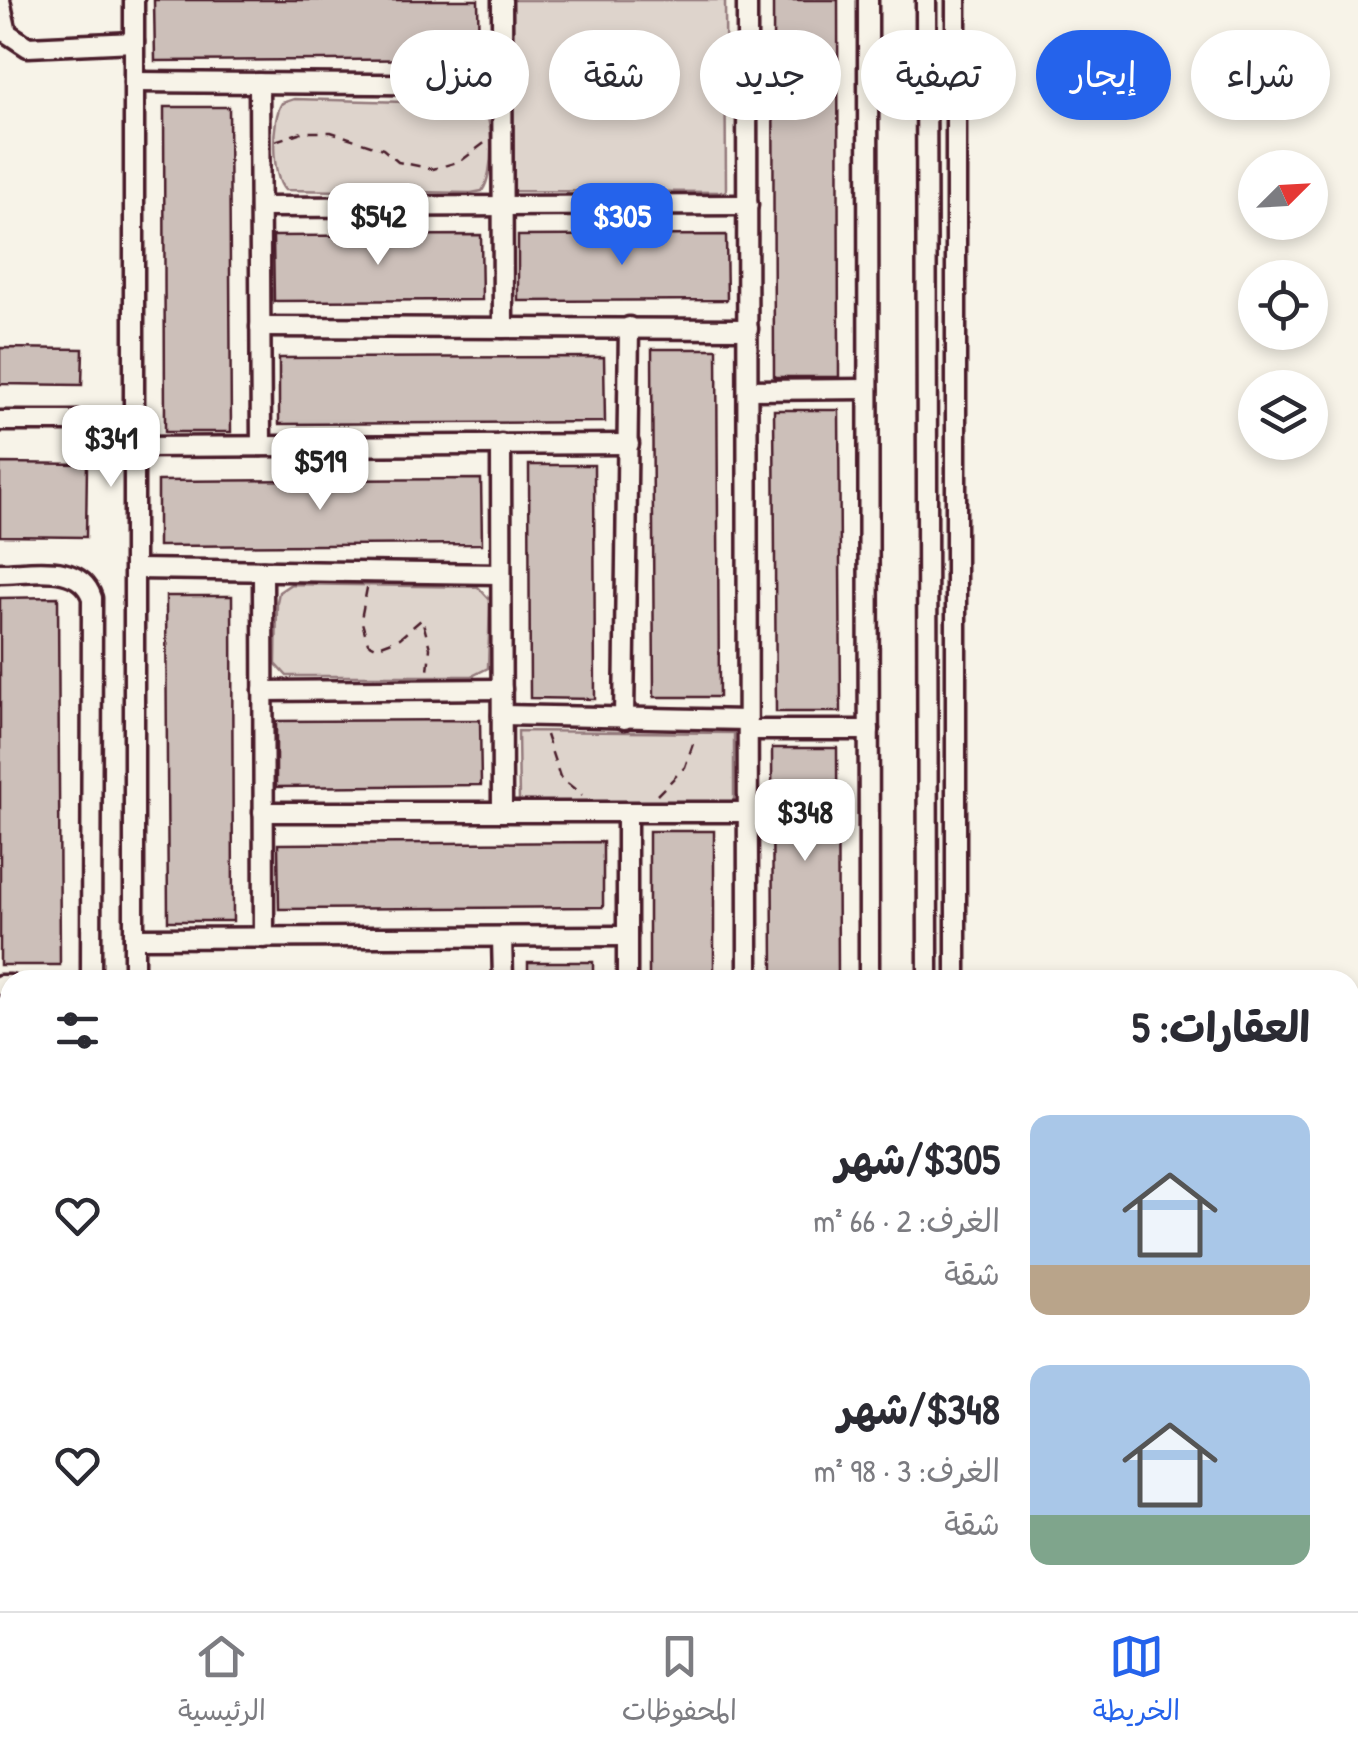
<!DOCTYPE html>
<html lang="ar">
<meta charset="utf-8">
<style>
:root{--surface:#fff;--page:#f2f2f3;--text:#2b2b33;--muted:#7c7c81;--line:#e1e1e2;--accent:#2563eb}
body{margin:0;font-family:"Patrick Hand","Playpen Sans Arabic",sans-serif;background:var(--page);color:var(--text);direction:rtl;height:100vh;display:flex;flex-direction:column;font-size:38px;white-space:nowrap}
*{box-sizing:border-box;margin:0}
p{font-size:32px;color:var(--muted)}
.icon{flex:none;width:55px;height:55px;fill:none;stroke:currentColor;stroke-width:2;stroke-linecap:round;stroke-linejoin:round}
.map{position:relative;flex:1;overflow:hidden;direction:ltr}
.sheet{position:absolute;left:0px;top:970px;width:1360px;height:642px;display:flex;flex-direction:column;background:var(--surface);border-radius:30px 30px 0 0;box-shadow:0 5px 15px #0003;direction:rtl}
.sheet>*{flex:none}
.banner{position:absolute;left:30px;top:30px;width:1300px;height:90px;direction:rtl;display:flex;gap:20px}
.needle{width:65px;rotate:66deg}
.controls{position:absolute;left:1238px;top:150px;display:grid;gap:20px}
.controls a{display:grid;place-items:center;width:90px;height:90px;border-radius:50%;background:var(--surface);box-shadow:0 5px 15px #0003;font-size:50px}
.price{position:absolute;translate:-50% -85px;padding:0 22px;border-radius:20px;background:#fff;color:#222;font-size:32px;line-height:65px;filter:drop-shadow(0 2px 5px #0008)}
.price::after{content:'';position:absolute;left:50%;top:60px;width:30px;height:22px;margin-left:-15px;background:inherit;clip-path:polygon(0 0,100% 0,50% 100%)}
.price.current{background:var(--accent);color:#fff}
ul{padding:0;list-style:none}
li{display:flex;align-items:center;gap:30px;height:250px;padding:0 50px}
li span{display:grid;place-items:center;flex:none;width:280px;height:200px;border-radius:20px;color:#555}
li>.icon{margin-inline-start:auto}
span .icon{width:120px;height:120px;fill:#fffc;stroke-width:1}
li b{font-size:42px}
h2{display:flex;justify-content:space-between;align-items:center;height:120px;padding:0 50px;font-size:42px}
.chip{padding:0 35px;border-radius:45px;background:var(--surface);box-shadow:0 5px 15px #0003;font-size:35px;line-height:90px}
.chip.current{background:var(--accent);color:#fff}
.dock{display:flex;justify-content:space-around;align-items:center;height:140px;border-top:2px solid var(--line);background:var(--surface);font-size:28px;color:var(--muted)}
.dock a{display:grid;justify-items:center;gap:5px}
.dock .current{color:var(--accent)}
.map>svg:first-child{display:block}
.green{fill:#ded4cc;stroke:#947a7c;stroke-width:2.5}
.building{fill:#ccbfb9;stroke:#4a1f2b;stroke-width:2.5}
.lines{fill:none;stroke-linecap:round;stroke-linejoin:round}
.minor-casing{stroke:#4a1f2b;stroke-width:25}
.path{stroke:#4a1f2b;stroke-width:2.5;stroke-dasharray:10 8;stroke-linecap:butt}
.minor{stroke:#f7f3e8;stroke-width:18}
</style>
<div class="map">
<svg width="1358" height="1611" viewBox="0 0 1358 1611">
<rect width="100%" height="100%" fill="#f7f3e8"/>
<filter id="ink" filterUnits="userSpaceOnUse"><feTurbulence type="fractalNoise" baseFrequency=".01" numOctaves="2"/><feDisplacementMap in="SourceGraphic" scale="20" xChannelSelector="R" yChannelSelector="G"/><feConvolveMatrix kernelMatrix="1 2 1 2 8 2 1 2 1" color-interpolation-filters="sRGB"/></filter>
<g filter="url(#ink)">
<g class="green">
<path d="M511 0H725L726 192 512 191Z"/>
<path d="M294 99 481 104C495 119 494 175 482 191L471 193 285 190C271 176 271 119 282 103Z"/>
<path d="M291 584 478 587 490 600 488 668 472 676H287L276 664 277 602 279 592Z"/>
<path d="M518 731 734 733V803L519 804Z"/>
<path d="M491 1602V1611H277V1603Z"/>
</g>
<g class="building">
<path d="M154 0H478L479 59 155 61Z"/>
<path d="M773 0H838L839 377H774Z"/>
<path d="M164 107H229L231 432H165Z"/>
<path d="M481 235 482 300 274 301 273 236Z"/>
<path d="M726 235 727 300 518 301V236Z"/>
<path d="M0 348 83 349 82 385 0 384Z"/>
<path d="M652 349H717L719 697H654Z"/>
<path d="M604 357 605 422 279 424V358Z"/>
<path d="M774 410H839L841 712H776Z"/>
<path d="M0 463 87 464 86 537 0 536Z"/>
<path d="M529 465H594L595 699 530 698Z"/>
<path d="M481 479 482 544 158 546V481Z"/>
<path d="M166 596H232L233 921H168Z"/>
<path d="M58 597 60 965H0V598Z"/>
<path d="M480 720 481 785 276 787V721Z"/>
<path d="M772 748H837L838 980H773Z"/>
<rect x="649" y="831" width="65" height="149"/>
<path d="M603 842V907L279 909 278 844Z"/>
<rect x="528" y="962" width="65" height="18"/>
</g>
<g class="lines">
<g class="minor-casing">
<g id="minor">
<path d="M0 0 7 33 28 47 134 42"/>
<path d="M134 0V980"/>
<path d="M502 0 503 328"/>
<path d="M747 0 748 980"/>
<path d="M868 0 869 980"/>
<path d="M926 0 928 980"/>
<path d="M134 82 502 85"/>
<path d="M259 83 261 446"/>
<path d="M260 207 748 205"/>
<path d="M260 327 748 329"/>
<path d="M748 390 868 389"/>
<path d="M0 421H89"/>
<path d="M501 444 502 812"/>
<path d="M134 447 629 444"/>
<path d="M135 569 501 574"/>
<path d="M263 571 264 938"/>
<path d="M0 573C31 573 80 561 92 598L91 980"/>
<path d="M263 691 502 689"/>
<path d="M502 715 747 720"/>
<path d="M624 719 629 327"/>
<path d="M748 730H869"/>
<path d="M263 812H748"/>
<path d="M627 815V980"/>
<path d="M502 937 503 980"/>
<path d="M134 938 627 936"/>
<path d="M956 980V0"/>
<path d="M0 985H10"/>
<path d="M0 1359 10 1360"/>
<path d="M92 1602V1611"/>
<path d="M260 1602V1611"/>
<path d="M499 1602V1611"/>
<path d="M628 1602V1611"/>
<path d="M749 1602V1611"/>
<path d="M928 1602V1611"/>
<path d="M956 1602V1611"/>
<path d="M135 1611V1602"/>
</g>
</g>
<g class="path">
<path d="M275 141 302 132H331L383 149 398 162 433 169 461 161 487 141"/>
<path d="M367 588 361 619 368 643 376 647 400 638 422 619 430 648 428 672"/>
<path d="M546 735 560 777 582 795"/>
<path d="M657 795 685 767 695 738"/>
<path d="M327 1611 343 1602"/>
<path d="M409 1611 421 1603 435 1611"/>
</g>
<use href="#minor" class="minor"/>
</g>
</g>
</svg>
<div class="controls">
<a><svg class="needle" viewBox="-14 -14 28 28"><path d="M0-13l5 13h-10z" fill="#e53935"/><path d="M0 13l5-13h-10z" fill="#7c7c81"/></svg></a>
<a><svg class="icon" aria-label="locate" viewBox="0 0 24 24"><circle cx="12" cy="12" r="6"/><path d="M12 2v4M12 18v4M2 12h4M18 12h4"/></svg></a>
<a><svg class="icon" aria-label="layers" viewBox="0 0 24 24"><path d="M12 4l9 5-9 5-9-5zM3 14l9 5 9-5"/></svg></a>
</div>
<b class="price" style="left:378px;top:268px">$542</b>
<b class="price current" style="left:622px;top:268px">$305</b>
<b class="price" style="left:111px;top:490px">$341</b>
<b class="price" style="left:320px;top:513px">$519</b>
<b class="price" style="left:805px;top:864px">$348</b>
<div class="banner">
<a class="chip">شراء</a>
<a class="chip current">إيجار</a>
<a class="chip">تصفية</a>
<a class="chip">جديد</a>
<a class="chip">شقة</a>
<a class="chip">منزل</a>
</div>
<section class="sheet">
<h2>العقارات: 5<svg class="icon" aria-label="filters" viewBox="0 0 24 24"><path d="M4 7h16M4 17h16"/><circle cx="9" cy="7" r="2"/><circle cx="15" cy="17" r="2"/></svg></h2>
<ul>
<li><span style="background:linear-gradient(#a9c7e8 75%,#b9a48a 0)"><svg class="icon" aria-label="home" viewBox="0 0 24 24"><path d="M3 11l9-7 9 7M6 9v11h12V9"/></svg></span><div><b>$305/شهر</b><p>الغرف: 2 · 66 m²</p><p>شقة</p></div><svg class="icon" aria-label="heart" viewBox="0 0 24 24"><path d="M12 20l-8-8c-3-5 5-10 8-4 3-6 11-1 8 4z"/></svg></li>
<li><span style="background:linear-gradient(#a9c7e8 75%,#7fa58c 0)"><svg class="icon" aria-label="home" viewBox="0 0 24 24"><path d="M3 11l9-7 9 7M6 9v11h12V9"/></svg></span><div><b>$348/شهر</b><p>الغرف: 3 · 98 m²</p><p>شقة</p></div><svg class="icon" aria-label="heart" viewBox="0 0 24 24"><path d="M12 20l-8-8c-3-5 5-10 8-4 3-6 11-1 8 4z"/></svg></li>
</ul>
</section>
</div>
<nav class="dock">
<a class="current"><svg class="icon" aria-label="map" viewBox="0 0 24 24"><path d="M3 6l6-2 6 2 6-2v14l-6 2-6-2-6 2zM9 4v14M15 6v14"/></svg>الخريطة</a>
<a><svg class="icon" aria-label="saved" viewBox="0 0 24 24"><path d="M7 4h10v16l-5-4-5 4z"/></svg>المحفوظات</a>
<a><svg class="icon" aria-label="home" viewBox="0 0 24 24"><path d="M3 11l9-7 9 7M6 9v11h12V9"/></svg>الرئيسية</a>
</nav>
